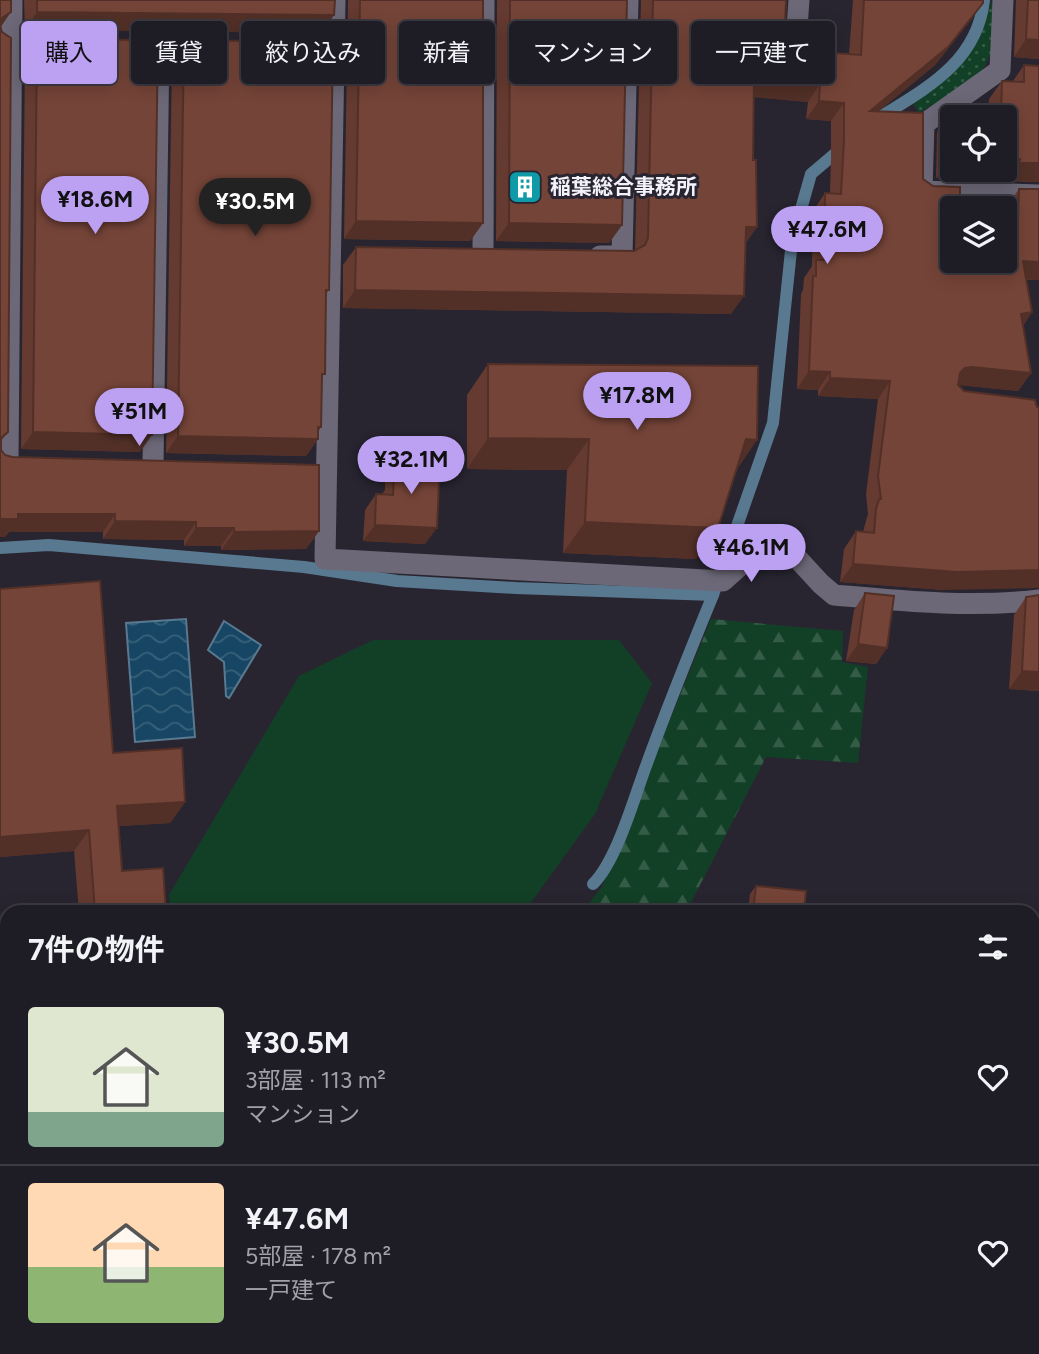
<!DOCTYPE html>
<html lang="ja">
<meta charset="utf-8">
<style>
:root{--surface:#1e1c25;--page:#26252d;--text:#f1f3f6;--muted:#a1a1a7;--line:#3c3a42;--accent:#bca0f2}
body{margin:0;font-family:Figtree,"Noto Sans JP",sans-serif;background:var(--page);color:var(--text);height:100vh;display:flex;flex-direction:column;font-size:26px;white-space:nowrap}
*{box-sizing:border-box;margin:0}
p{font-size:23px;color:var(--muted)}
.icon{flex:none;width:38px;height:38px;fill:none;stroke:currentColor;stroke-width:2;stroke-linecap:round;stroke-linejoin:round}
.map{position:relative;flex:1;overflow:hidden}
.panel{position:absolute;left:0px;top:905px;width:1040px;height:450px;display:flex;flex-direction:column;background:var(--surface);border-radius:21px 21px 0 0;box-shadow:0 4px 18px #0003,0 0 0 2px var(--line)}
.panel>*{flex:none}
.banner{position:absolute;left:21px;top:21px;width:998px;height:63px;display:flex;gap:14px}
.buttons{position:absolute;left:940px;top:105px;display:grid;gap:14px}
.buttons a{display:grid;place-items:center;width:77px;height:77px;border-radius:7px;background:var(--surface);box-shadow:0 4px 18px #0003,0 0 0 2px var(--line);font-size:35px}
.price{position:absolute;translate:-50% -60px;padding:0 16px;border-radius:24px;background:var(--accent);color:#111;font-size:23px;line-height:46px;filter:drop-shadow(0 2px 4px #0008)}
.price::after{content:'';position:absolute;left:50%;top:42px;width:21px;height:16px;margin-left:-10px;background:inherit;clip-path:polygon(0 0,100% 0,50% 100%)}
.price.selected{background:#222;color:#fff}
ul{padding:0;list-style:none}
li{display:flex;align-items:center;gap:21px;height:175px;padding:0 28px}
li+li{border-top:2px solid var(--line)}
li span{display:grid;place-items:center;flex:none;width:196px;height:140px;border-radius:7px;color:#555}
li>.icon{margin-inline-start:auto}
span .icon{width:84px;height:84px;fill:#fffc;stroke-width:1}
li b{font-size:30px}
h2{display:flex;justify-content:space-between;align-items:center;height:84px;padding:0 28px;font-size:30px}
.chip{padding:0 24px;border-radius:7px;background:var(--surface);box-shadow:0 4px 18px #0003,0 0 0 2px var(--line);font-size:24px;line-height:63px}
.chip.selected{background:var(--accent);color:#111}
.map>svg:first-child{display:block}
.grass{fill:url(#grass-dots)}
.forest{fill:url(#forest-firs)}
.pitch{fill:#124026}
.water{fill:url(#water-waves);stroke:#587990;stroke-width:2}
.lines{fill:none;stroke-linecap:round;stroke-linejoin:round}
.stream{stroke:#587990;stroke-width:12}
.minor{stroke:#6c6877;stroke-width:21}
.rail{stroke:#9c9aa4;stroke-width:5;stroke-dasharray:10 5;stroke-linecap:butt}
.wall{fill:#653a30}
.shaded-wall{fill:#523027}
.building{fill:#754438;stroke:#523027;stroke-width:2}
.labels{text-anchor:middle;stroke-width:6;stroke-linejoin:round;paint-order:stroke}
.poi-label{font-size:21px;font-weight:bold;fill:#f3f1fa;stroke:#282531;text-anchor:start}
</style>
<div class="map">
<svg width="1039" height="1354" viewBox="0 0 1039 1354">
<defs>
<pattern id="grass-dots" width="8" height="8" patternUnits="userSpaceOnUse" patternTransform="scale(1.75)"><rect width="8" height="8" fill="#124026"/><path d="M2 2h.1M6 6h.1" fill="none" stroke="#355c46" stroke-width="1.8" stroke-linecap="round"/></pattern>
<pattern id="forest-firs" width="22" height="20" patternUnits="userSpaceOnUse" patternTransform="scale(1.75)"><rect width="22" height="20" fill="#124026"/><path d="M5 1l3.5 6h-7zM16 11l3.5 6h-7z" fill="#355c46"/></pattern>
<pattern id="water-waves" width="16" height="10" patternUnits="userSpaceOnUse" patternTransform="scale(1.75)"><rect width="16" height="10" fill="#164663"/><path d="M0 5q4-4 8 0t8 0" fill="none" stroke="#38617a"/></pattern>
</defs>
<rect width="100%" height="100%" fill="#282531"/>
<path class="grass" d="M992 0H998C993 46 998 67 953 94 942 101 930 105 919 113L913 103C960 72 976 55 992 0Z"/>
<path class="forest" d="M711 619 843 631 842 662 868 667 858 763 766 757 686 912H582L602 887Z"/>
<g class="pitch">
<path d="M373 640H619L652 683 595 814 524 912H170L169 895 299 676Z"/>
<path d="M1039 1139V1309H1033L1032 1163 1038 1161Z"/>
</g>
<g class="water">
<path d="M186 619 195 737 135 742 126 623Z"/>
<path d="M224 621 261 645 229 698 226 696 224 662 208 650Z"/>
</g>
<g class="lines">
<g class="stream">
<path d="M877 119C925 89 977 63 984 0"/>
<path d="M0 548 49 545 304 567 397 581 516 588 713 595 773 423 792 241 811 174 844 146"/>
<path d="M593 884C617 860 634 798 646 766 667 708 690 651 713 595"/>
<path d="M0 1322 7 1317"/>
</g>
<g class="minor">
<path d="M335 0 325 559 723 581 751 556 797 558 821 584 834 595C902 601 971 608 1039 600"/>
<path d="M1003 0 1000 70 924 124 922 191 1039 195"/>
<path d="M794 69 799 0"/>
<path d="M483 253 484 0"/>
<path d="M600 256H622L628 0"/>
<path d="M8 462 12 0"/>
<path d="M153 465 159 44"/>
</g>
<path class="rail" d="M665 1354H1039"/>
</g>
<g class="wall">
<path d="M24 0H335L334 15 321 33 25 30Z"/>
<path d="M348 0H483V223L470 241 344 239Z"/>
<path d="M497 0H627L622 225 609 243 496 241Z"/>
<path d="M641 0H786L784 50 799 61 806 64 814 60 820 52 849 54 853 0H983L970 21 935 65 879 111 923 179 952 261 1006 219V207L1019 189 1039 280H1027L1032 312 1023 326 1031 373 1018 391 959 385 944 590 840 582 844 549 856 531 863 532 867 517 868 514 866 494 878 399 818 396V390L797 389 801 294 803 290 804 278 812 266 813 211 825 193H830L831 158V121L806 119 808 102 754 97 753 160 757 227 745 244 731 314 343 308V265L356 247 635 251Z"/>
<path d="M1016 0H1039V59L1014 57Z"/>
<path d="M0 28 8 432 1 441V450L5 455 12 457 319 531 306 549 221 550V546H184V540L103 539V532H9L5 537H0Z"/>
<path d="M37 39 140 452 21 449 25 56Z"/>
<path d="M184 40 329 290 326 294 322 379 321 427 318 431V439L306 456 166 453 172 58Z"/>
<path d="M1024 65 1039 182 1007 181V177L951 175 948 179 936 178 937 132 949 114 989 116V99L1002 81H1013Z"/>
<path d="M488 364 736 470 718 528 696 559 563 553 567 470 467 469V395Z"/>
<path d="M397 458 425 544 363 541 365 510 376 494H382L385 490V475Z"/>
<path d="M0 589 113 753 185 802 170 823 119 826 122 871 166 912H79L74 851 0 857Z"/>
<path d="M865 593 887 648 876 664 846 661 854 610Z"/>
<path d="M1039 595V691L1009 689 1014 615 1026 597Z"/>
<path d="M756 886 804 912H748L750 894Z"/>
</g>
<g class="shaded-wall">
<path d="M983 3 970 21 935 65 857 129 870 111Z"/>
<path d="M11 12 0 28V20L2 18Z"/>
<path d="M37 12 334 15 321 33 25 30Z"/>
<path d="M1026 39 1039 40V59L1014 57Z"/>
<path d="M754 78 820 84 808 102 741 96Z"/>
<path d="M819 101 844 103 831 121 806 119Z"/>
<path d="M1004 158 1020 159 1007 177 951 175 948 179 936 178 948 160H952V170H1004Z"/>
<path d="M1019 163H1039V182L1007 181Z"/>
<path d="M356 221 483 223 470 241 344 239Z"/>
<path d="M509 223 622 225 609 243 496 241Z"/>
<path d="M746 227H757L744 245Z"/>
<path d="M1023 261 1039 262V280L1011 279Z"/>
<path d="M355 290 744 296 731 314 343 308Z"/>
<path d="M1032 312 1020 330 1021 314Z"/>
<path d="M972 367 1031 373 1018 391 959 385 952 386 960 373 965 368Z"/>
<path d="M809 371 830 372 818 390 797 389Z"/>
<path d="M830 378 890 381 878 399 818 396Z"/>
<path d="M321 427 313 439H318L306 456 166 453 178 436Z"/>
<path d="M33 432 152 435 140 452 21 449Z"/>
<path d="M488 438 589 439 567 470 467 469Z"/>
<path d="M746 439 757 440 736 471Z"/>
<path d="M18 514H115L103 532H9L5 537H0V519Z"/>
<path d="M115 521 196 522 184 540 103 539Z"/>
<path d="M585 522 718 528 696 559 563 553Z"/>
<path d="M375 525 437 528 425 544 363 541Z"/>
<path d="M196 528H234L221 546H184Z"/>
<path d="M319 531 306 549 221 550 234 532Z"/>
<path d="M853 564 1039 570V588L944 590 840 582Z"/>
<path d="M858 644 887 648 876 664 846 661Z"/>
<path d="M1022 671 1039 672V691L1009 689Z"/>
<path d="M185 802 170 823 102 827 117 806Z"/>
<path d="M89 830 74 851 0 857V837Z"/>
<rect x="0" y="1090" width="7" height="20"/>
<path d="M0 1275H7V1294L0 1295Z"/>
</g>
<g class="building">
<path d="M0 0H11V12L2 18 0 23Z"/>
<path d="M37 0H335L334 15 37 12Z"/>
<path d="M360 0H483V223L356 221Z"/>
<path d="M510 0H627L622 225 509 223Z"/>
<path d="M653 0H786L784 50H794L799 61 806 64 817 59 820 52 861 55 864 0H983V3L948 47 870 111 923 113V179L933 186 960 187V208H952V261H1004V219H1018L1019 189H1039V262L1023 261 1032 312 1021 314 1031 373 972 367 965 368 960 373 958 385 964 391 1035 400 1037 407H1039V570L957 572 853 564 856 531 874 533 876 509 879 499H881L878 476 890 381 830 378V372L809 371 813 276H816V260H824L825 193 841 194 844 140V103L819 101 820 84 754 78 753 160H756L757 227H746L744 296 355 290 356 247 634 251 645 245 648 238Z"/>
<path d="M1028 0H1039V40L1026 39Z"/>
<path d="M0 26 2 32 11 38 8 432 1 438V450L5 455 12 457 319 465V531L234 532V528H196V522L115 521V514H18V519H0Z"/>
<path d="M37 39 158 40 152 435 33 432Z"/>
<path d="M184 40 333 42 329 290H326L325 374H322L321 427H318V439L178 436Z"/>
<path d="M1024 65 1039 66V163H1019L1020 159 1004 158V117H952V160H948L949 114 1001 116 1002 81 1024 82Z"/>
<path d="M488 364 758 366 757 440 746 439 718 528 585 522 589 439 488 438Z"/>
<path d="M397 458 440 460 437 528 375 525 376 494 393 495 394 477H396Z"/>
<path d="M100 581 113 753 182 748 185 802 117 806 122 871 163 868 166 912H95L89 830 0 837V589Z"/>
<path d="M865 593 894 596 887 648 858 644Z"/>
<path d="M1039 595V672L1022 671 1026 597Z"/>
<path d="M756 886 806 891 804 912H753Z"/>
<rect x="0" y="962" width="7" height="128"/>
<path d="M0 1166 7 1170V1186L3 1217H7V1275H0Z"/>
</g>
<defs>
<g id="building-square" transform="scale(1.75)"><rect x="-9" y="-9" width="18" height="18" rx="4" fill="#0f9aa8" stroke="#282531"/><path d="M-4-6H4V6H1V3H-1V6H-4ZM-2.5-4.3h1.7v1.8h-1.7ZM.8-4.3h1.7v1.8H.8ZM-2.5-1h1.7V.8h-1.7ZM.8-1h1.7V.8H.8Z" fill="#fff"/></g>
</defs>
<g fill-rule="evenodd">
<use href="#building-square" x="525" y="187"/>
</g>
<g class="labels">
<g class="poi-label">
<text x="550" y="194">稲葉総合事務所</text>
</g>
</g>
</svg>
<div class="buttons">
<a><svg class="icon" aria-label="locate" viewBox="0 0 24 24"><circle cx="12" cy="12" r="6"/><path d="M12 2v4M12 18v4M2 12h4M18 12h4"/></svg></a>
<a><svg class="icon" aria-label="layers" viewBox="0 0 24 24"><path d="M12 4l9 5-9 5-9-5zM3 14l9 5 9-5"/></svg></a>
</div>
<b class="price" style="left:95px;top:236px">¥18.6M</b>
<b class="price selected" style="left:255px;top:238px">¥30.5M</b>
<b class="price" style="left:827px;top:266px">¥47.6M</b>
<b class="price" style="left:637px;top:432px">¥17.8M</b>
<b class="price" style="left:139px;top:448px">¥51M</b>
<b class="price" style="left:411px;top:496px">¥32.1M</b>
<b class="price" style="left:751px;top:584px">¥46.1M</b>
<div class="banner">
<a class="chip selected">購入</a>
<a class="chip">賃貸</a>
<a class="chip">絞り込み</a>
<a class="chip">新着</a>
<a class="chip">マンション</a>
<a class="chip">一戸建て</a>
</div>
<section class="panel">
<h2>7件の物件<svg class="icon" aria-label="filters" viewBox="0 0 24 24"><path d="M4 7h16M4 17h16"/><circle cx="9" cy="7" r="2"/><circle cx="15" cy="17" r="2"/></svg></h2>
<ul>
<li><span style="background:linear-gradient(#dfe7d0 75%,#7fa58c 0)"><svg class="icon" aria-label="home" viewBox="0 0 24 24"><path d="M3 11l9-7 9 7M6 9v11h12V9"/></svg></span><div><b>¥30.5M</b><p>3部屋 · 113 m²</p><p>マンション</p></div><svg class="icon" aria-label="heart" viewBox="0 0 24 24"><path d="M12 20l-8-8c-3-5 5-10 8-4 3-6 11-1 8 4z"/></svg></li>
<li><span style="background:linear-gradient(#ffd9b3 60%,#8fb573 0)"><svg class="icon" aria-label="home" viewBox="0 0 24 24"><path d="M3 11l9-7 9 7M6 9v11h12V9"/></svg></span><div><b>¥47.6M</b><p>5部屋 · 178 m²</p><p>一戸建て</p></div><svg class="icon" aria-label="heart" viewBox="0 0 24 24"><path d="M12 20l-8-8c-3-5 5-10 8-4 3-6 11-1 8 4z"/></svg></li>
</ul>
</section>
</div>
